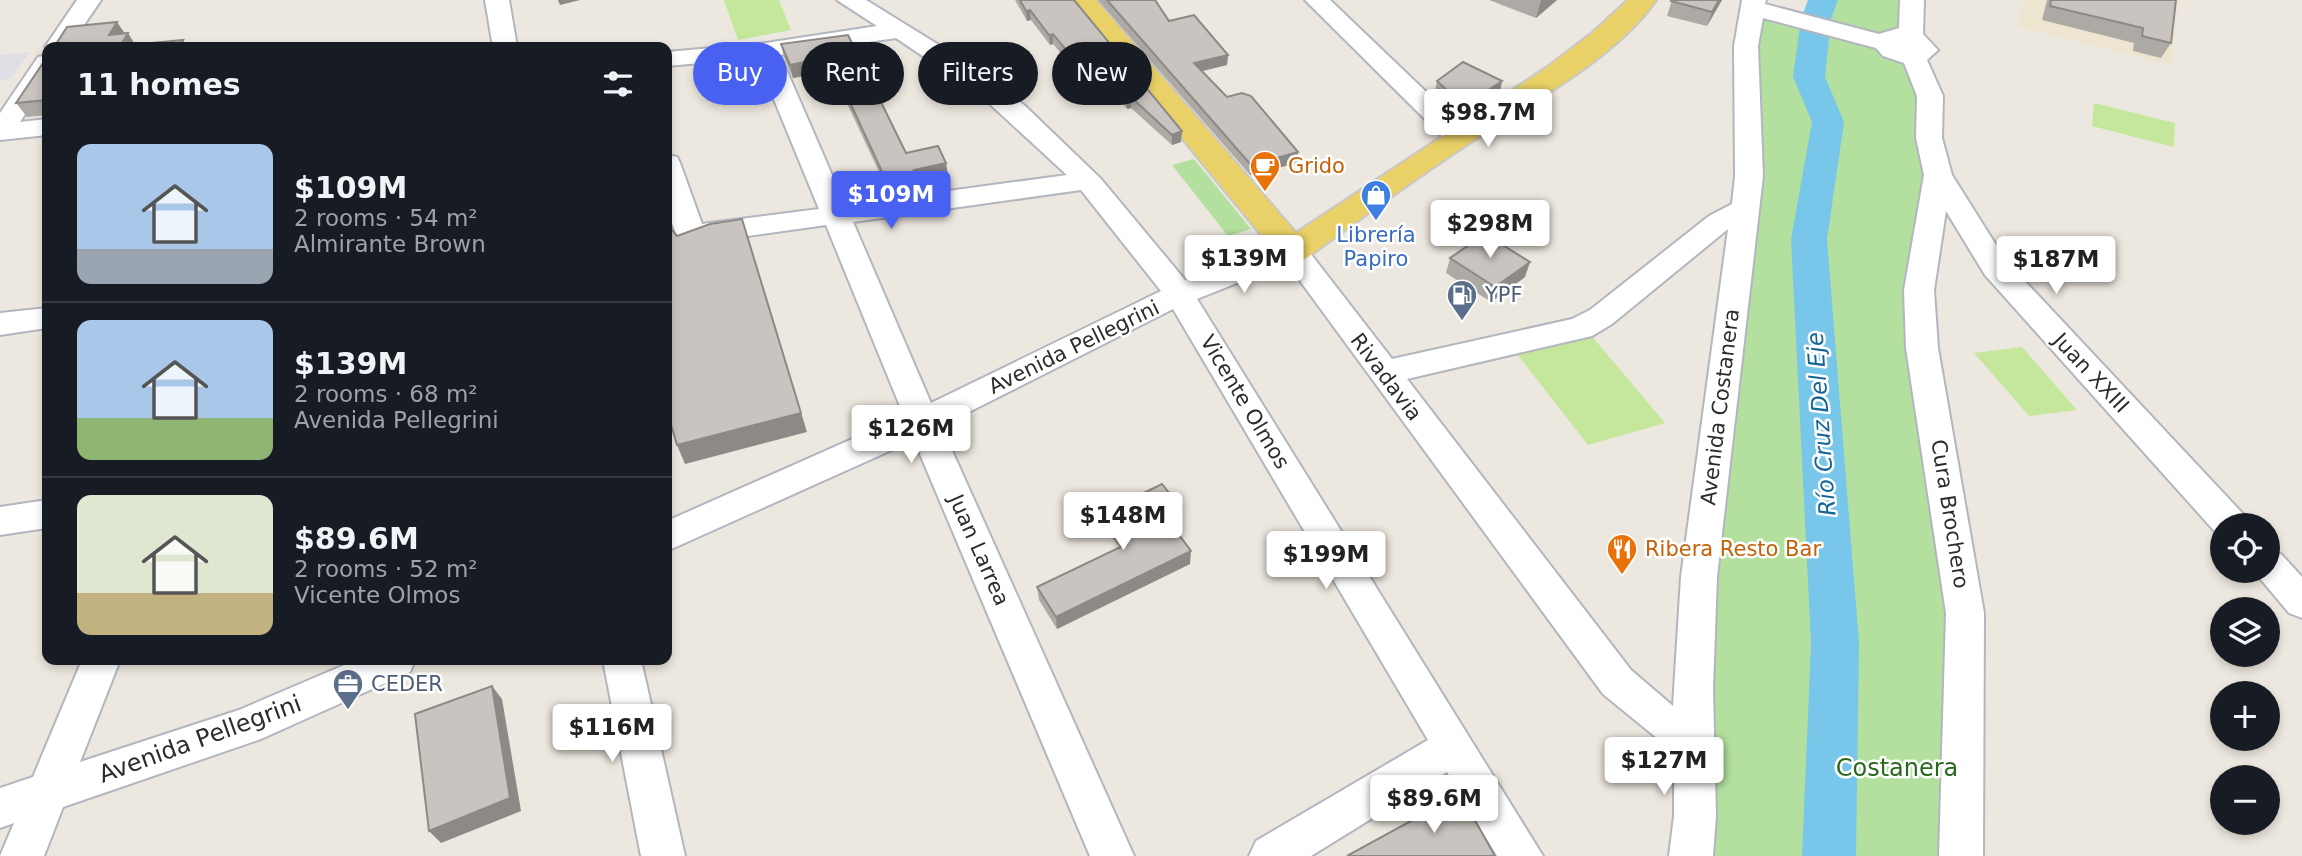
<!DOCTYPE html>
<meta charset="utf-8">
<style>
:root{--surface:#171b24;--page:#20242c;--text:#f1f3f6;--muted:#9ea1a6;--line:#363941;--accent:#4861f1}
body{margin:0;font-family:"DejaVu Sans",sans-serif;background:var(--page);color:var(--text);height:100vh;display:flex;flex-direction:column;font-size:26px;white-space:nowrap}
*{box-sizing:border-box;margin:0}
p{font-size:23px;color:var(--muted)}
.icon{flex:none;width:38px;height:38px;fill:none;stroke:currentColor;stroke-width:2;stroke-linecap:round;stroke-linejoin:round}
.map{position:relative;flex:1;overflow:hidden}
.details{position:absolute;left:42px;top:42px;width:630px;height:623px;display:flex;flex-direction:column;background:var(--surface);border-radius:14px;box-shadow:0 4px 10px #0003}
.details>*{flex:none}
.banner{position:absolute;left:693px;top:42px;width:665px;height:63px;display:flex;gap:14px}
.tools{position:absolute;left:2210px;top:513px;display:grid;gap:14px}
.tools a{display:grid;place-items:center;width:70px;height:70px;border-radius:50%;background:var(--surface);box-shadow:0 4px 10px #0003;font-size:35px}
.price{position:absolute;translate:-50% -60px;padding:0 16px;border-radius:7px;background:#fff;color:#222;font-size:23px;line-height:46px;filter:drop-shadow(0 2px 4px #0008)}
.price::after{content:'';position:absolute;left:50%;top:42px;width:21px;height:16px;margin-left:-10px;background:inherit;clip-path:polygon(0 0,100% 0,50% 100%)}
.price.selected{background:var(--accent);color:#fff}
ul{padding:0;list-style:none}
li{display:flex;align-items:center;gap:21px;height:175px;padding:0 35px}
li+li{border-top:2px solid var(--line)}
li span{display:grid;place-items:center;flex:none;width:196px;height:140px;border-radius:14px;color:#555}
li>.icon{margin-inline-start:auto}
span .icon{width:84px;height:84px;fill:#fffc;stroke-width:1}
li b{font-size:30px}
h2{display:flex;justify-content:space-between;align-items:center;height:84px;padding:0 35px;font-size:30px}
.chip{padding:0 24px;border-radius:32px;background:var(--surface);box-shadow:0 4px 10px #0003;font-size:24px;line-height:63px}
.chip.selected{background:var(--accent);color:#fff}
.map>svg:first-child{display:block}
.industrial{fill:#e1dfe6}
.education{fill:#ede5d0}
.green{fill:#b3e09f}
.pitch{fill:#c4e79b}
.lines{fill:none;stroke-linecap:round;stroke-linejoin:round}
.river{fill:#78c6e9;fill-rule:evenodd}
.minor-casing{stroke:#b3b5bf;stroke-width:4}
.major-casing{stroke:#c8c8c8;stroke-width:4}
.minor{fill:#fff;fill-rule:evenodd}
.major{fill:#ead167;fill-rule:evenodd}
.wall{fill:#ada9a4}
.shaded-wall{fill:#8d8986}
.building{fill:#c9c4bf;stroke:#8d8986;stroke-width:2}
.labels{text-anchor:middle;stroke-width:5;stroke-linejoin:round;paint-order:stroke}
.food-label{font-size:21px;fill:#c56008;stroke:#fff;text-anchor:start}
.shop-label{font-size:21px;fill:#366cbe;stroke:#fff}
.service-label{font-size:21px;fill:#4e5e75;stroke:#fff;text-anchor:start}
.street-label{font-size:21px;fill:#2c2c2c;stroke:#fff}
.water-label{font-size:23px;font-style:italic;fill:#156598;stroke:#fff}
.near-street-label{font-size:24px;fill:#2c2c2c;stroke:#fff}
.near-park-label{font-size:24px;fill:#2b671f;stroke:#fff}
</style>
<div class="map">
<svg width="2302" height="856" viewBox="0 0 2302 856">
<rect width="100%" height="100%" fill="#ede8df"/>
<path class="industrial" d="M30 52 11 79 0 80V55Z"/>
<path class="education" d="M2024 0H2179L2172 65 2017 26Z"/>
<g class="green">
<path d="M1823 0H1912L1902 55 1930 96 1919 290 1960 567 1961 856H1829L1835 643 1815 337 1826 856H1691L1752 8 1816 19Z"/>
<path d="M1194 159 1251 229 1228 236 1172 165Z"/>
</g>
<g class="pitch">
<path d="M724 0H779L791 30 738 40Z"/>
<path d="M2094 103 2175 123 2174 147 2092 126Z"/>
<path d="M1590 334 1665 423 1588 445 1517 354Z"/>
<path d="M2022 347 2077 410 2029 416 1974 353Z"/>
</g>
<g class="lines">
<path class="river" d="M1808 0H1838L1831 19 1825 77 1844 122 1827 239 1859 643 1856 856H1802L1811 643 1791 239 1812 122 1793 77 1801 19Z"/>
<g class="minor-casing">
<g id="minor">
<path d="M77 0H101L69 47H47V50L45 47Z"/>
<path d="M485 0H509L517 47H493Z"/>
<path d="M837 0H866L963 60 1024 105 1101 179 1185 280 1283 244 1293 242 1303 244 1392 359 1572 319 1590 310 1709 216 1732 204 1735 176 1734 46 1742 0H1766L1765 4 1879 34 1899 28 1900 0H1924L1923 34 1938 50 1927 60 1943 96 1942 138 1952 175 2006 261 2244 515 2249 525H2222V536L2218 535 1985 275 1946 211 1934 290 1938 348 1984 613 1983 856H1939L1946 613 1906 348 1904 290 1924 175 1916 138 1917 96 1904 63 1883 56 1876 48 1763 18 1758 46 1763 176 1717 577 1713 688 1716 816 1713 856H1669L1674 816V752L1603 694 1287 263 1197 299 1543 856H1497L1447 772 1311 856H1249L1256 841 1428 740 1173 309 941 426 1134 856H1090L914 440 667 551V521L904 416 826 225 691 244 681 242C664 216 666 184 667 155L677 157 680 163 702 224 819 209 757 58 667 66V52L766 43 877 26ZM896 38 979 94 1067 175 845 205 780 55ZM1081 190 1161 291 931 403 853 222ZM1728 229 1681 577 1673 706 1631 670 1407 379 1592 336 1612 324Z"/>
<path d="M1305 0H1330L1467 131 1471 137 1467 143H1449Z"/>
<path d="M47 55V80L20 122 47 119V135L0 140V113L38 57Z"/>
<path d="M47 308V328L0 335V313Z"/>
<path d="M47 500V528L0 535V507Z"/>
<path d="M2268 550 2281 554 2302 577V618L2289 613 2253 570H2268Z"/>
<path d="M82 660H120L80 762 239 710 356 660H415L410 672 261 739 63 807 44 856H0L14 823 0 828V788L33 777Z"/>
<path d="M603 660H641L685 856H641Z"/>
</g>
</g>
<g class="major-casing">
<path id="major" d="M1069 0H1096L1296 233 1546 68 1592 33 1628 0H1656C1617 57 1528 105 1471 142 1414 179 1360 219 1305 259L1293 262 1281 259Z"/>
</g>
<use href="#minor" class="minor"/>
<use href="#major" class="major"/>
</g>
<g class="wall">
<path d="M1015 0H1074L1181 142 1172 145 1131 108 1127 109 1092 67 1086 63 1073 67 1053 44 1050 45 1031 20 1027 21Z"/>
<path d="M1098 0H1155L1169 21 1228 55 1227 65 1202 71 1227 97 1297 163 1250 175Z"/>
<path d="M1489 0H1557L1536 18Z"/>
<path d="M1672 0H1722L1707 26 1667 16Z"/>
<path d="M2047 0H2176L2171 43 2161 58 2133 51 2134 43 2042 20Z"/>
<path d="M848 35 906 153 946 163 948 176 917 183 918 186 887 189 832 71 793 78 784 57 781 44Z"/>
<path d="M47 57V115L27 117 16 103Z"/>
<path d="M1437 81H1502L1499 95 1461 121 1434 96Z"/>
<path d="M1450 258 1525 277 1491 302 1446 273Z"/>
<path d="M1103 513 1181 521 1172 526 1190 564 1057 629 1039 600 1037 587 1120 548 1103 526Z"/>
</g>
<g class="shaded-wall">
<path d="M558 0H580L560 5Z"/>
<path d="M1541 0H1557L1536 18Z"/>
<path d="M1719 0H1722L1707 26 1712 12Z"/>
<path d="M1030 10 1031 20 1027 21 1026 11Z"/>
<path d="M117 22 126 35H109Z"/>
<path d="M128 33 136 46H120Z"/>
<path d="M1053 34V44L1050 45 1049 35Z"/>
<path d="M183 40 187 47H178Z"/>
<path d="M1086 53V63L1073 67 1072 57Z"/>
<path d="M1228 55 1227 65 1194 73V63Z"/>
<path d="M829 57 832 71 793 78 790 65Z"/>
<path d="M1502 81 1499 95 1461 121 1464 106Z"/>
<path d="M1131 97V108L1127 109V99Z"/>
<path d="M1182 131 1181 142 1172 145V135Z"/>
<path d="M1298 152 1297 163 1250 175 1251 165Z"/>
<path d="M946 163 948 176 917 183 914 170Z"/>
<path d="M742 219 807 432 685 464 677 445Z"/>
<path d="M1530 262 1525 277 1491 302 1495 287Z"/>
<path d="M1181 508V521L1164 529 1165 516Z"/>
<path d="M1191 551 1190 564 1057 629 1056 617Z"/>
<path d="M492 686 502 699 521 811 441 843 429 831Z"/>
</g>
<g class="building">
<path d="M1020 0H1074L1182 131 1172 135 1131 97 1127 99 1091 57 1086 53 1072 57 1053 34 1049 35 1030 10 1026 11Z"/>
<path d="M1107 0H1155L1169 21 1194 15 1228 55 1194 63 1227 97 1242 93 1251 96 1298 152 1251 165Z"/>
<path d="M1672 0H1719L1712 12 1671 1Z"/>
<path d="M2051 0H2176L2171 43 2142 36 2143 28 2050 6Z"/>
<path d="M117 22 109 35 128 33 120 46 183 40 178 47H54L67 27Z"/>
<path d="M848 35 906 153 938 146 946 163 914 170 916 172 884 176 829 57 790 65 781 44Z"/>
<path d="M47 57V100L16 103Z"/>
<path d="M1463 62 1502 81 1464 106 1437 81Z"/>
<path d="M742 219 801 413 677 445 667 411V224L677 236 710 224Z"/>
<path d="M1485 234 1530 262 1495 287 1450 258Z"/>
<path d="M1162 484 1181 508 1165 516 1191 551 1056 617 1037 587 1127 544 1103 513Z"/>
<path d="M492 686 510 798 429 831 415 714Z"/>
<path d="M1460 794 1495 856H1347Z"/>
</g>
<defs>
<g id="cafe-pin" transform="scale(1.575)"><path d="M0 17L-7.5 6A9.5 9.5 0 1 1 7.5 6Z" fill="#e8710a" stroke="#fff"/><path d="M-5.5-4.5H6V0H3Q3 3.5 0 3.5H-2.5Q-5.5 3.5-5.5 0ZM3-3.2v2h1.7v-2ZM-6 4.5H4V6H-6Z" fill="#fff"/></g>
<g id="shop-pin" transform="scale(1.575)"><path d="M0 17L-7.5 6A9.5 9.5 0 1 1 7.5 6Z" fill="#3f7fe0" stroke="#fff"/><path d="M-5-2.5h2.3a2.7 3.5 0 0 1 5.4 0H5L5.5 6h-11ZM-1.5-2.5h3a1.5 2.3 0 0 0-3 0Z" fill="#fff"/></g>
<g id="fuel-pin" transform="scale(1.575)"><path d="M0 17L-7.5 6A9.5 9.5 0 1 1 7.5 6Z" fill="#5c6f8a" stroke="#fff"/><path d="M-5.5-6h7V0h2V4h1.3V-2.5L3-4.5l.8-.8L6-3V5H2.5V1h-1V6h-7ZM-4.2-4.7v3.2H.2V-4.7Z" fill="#fff"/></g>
<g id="restaurant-pin" transform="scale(1.575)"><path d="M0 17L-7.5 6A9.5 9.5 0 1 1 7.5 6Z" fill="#e8710a" stroke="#fff"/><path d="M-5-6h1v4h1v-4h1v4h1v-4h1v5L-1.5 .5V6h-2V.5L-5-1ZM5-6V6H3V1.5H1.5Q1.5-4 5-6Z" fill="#fff"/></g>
<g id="office-pin" transform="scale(1.575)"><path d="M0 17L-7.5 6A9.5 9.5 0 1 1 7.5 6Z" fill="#5c6f8a" stroke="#fff"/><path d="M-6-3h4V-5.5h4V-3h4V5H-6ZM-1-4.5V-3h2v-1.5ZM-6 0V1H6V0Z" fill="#fff"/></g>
</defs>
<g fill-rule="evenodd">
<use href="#cafe-pin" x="1265" y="166"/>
<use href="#shop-pin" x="1376" y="195"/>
<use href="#fuel-pin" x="1462" y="295"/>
<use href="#restaurant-pin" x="1622" y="549"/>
<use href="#office-pin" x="348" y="684"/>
</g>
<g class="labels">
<g class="food-label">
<text x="1288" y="173">Grido</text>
<text x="1645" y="556">Ribera Resto Bar</text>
</g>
<g class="shop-label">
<text x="1376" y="242">Librería<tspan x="1376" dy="24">Papiro</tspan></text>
</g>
<g class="service-label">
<text x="1485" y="302">YPF</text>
<text x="371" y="691">CEDER</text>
</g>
<g class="street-label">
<text transform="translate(1074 347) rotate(-26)" y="7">Avenida Pellegrini</text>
<text transform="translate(2091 373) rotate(47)" y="7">Juan XXIII</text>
<text transform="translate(1386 377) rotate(53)" y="7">Rivadavia</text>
<text transform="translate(1245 402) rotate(59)" y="7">Vicente Olmos</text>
<text transform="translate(1720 407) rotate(-83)" y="7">Avenida Costanera</text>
<text transform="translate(1950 514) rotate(81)" y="7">Cura Brochero</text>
<text transform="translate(979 550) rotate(66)" y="7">Juan Larrea</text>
</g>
<g class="water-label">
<text transform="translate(1821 424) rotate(-94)" y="8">Río Cruz Del Eje</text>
</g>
<g class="near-street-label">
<text transform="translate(200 739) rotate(-20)" y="8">Avenida Pellegrini</text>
</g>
<g class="near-park-label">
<text x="1897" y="776">Costanera</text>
</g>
</g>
</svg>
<div class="tools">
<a><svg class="icon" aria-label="locate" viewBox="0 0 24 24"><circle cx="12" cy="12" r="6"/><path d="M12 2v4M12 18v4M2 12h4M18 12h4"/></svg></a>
<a><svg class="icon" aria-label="layers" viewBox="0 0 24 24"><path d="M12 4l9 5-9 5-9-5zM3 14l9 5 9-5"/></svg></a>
<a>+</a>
<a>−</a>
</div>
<b class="price" style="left:1488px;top:149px">$98.7M</b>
<b class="price selected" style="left:891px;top:231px">$109M</b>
<b class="price" style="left:1490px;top:260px">$298M</b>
<b class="price" style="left:1244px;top:295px">$139M</b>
<b class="price" style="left:2056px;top:296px">$187M</b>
<b class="price" style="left:911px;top:465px">$126M</b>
<b class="price" style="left:1123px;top:552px">$148M</b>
<b class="price" style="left:1326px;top:591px">$199M</b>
<b class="price" style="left:612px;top:764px">$116M</b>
<b class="price" style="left:1664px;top:797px">$127M</b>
<b class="price" style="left:1434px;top:835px">$89.6M</b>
<div class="banner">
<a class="chip selected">Buy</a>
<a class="chip">Rent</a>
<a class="chip">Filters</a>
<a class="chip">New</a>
</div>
<section class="details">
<h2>11 homes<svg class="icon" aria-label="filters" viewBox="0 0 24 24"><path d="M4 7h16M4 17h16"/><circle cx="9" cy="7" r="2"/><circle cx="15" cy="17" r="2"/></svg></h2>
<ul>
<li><span style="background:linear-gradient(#a9c7e8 75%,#9aa5b1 0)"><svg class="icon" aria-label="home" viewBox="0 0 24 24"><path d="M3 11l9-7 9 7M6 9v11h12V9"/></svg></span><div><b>$109M</b><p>2 rooms · 54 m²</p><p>Almirante Brown</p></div></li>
<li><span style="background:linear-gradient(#a9c7e8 70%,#8fb573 0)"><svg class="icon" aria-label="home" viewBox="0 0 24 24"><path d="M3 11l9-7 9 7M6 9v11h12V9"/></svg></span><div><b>$139M</b><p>2 rooms · 68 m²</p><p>Avenida Pellegrini</p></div></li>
<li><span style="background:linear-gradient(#dfe7d0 70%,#c2b280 0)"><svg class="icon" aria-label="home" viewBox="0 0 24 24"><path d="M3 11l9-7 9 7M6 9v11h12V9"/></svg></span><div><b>$89.6M</b><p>2 rooms · 52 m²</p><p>Vicente Olmos</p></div></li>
</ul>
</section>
</div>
